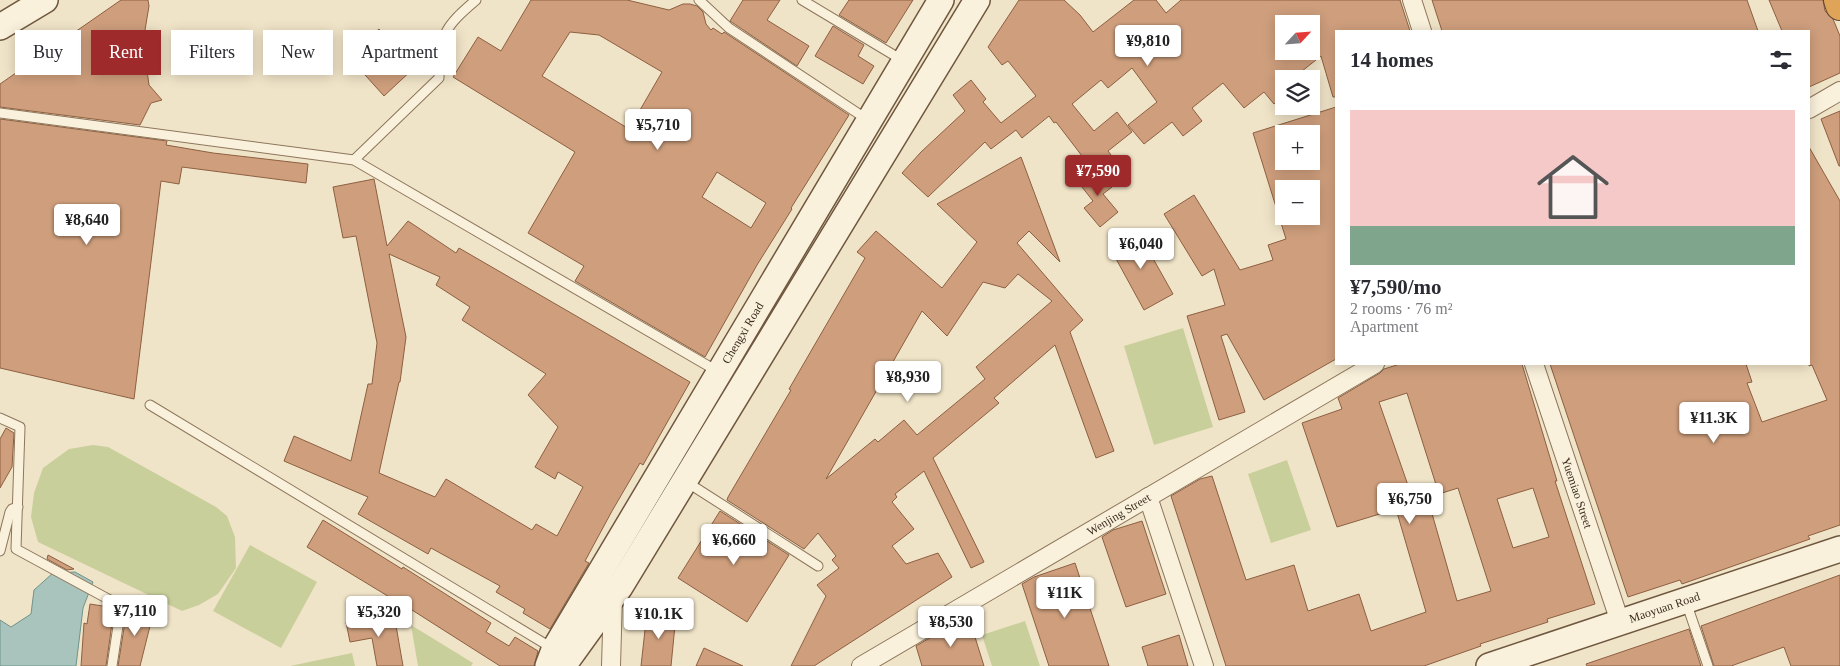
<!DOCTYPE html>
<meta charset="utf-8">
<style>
:root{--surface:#fff;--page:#f2f2f3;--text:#2b2b33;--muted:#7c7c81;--accent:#9e2a2b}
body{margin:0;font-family:"Times New Roman",serif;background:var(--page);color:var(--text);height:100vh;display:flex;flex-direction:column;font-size:19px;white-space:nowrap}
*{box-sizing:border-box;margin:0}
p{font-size:16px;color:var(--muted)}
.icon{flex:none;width:28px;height:28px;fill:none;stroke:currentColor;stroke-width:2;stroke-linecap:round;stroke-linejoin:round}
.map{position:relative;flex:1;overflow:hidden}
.panel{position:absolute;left:1335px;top:30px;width:475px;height:335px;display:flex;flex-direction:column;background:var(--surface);border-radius:0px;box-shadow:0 2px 12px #0003}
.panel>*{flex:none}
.banner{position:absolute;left:15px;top:30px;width:475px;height:45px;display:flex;gap:10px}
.needle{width:32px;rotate:64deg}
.tools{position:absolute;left:1275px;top:15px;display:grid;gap:10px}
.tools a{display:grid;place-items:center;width:45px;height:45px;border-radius:0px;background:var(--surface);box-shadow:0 2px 12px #0003;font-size:25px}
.price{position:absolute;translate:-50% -42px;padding:0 11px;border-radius:5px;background:#fff;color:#222;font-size:16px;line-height:32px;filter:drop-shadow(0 1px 2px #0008)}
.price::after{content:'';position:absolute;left:50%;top:30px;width:15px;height:11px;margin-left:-8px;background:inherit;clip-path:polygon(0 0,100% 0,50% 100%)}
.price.selected{background:var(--accent);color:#fff}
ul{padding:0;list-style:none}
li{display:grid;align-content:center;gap:10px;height:265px;padding:0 15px}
li span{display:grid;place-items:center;height:155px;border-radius:0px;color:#555}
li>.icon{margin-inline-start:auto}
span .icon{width:90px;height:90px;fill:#fffc;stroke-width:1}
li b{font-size:21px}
h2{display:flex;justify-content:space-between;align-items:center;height:60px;padding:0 15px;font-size:21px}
.tag{padding:0 18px;border-radius:0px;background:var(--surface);box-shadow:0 2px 12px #0003;font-size:18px;line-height:45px}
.tag.selected{background:var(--accent);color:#fff}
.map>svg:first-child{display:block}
.green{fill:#c9cf9b}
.water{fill:#a9c4bc;stroke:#6f938a}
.building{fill:#cf9f7d;stroke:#8d5f41;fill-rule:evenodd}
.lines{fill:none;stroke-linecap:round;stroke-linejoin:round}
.lane-casing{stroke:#8d765c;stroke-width:11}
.street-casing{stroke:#8d765c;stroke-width:20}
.secondary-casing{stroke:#6f573f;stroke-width:28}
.highway-casing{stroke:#5b4430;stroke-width:30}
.lane{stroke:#faf1dc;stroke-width:9}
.street{stroke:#faf1dc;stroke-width:18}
.secondary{stroke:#faf1dc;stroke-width:25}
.highway{stroke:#e0a458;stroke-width:28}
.labels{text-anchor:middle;stroke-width:5;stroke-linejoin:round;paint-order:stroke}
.street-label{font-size:12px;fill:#3d2e20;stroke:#f7eed8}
</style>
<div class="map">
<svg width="1840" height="666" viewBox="0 0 1840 666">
<rect width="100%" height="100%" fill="#f0e4c8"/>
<g class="green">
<path d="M1183 328 1213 427 1154 445 1124 346Z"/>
<path d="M93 445 108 447 216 507 227 516 235 537 236 568 218 594 199 605 182 611 38 542 31 517 34 493 43 468 69 449Z"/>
<path d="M1287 460 1311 530 1271 543 1248 474Z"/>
<path d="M250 545 317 582 281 648 213 611Z"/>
<path d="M1025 621 1040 666H992L982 635Z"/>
<path d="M411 625 473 663 471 666H418Z"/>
<path d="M352 653 355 666H290Z"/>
</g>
<path class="water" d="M75 572 93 582 83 608 76 666H0V620L11 627 31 614 34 590 53 573Z"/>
<g class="building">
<path d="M121 0H148L149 6 143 42 149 85 162 100 151 103 140 125 0 107V84Z"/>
<path d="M531 0H627L669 10 683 4H690L697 6 703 12 706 24 711 30 713 28 722 34 724 32 849 115 791 208 792 209 757 265 705 357 575 281 584 266 528 233 575 152 453 77 478 37 501 51ZM570 32 599 35 662 72 629 129 542 76ZM717 172 766 203 751 228 702 197Z"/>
<path d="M743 0H780L767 20 809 46 797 66 730 21Z"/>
<path d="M849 0H913L886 43 839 15Z"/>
<path d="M1019 0H1064L1080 15 1093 32 1134 0H1156L1166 13 1181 0H1400L1410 31H1336V97H1333L1321 56 1292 79H1284V96L1274 104 1264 92 1244 108 1223 83 1192 108 1202 121 1183 136 1172 122 1144 144 1128 125 1157 102 1132 68 1108 88 1101 80 1072 104 1094 131 1117 112 1132 132 1108 151 1111 155 1092 169 1056 122 1054 123 1049 116 1022 138 1016 130 991 149 985 142 928 197 902 173 921 152 965 111 953 95 971 80 986 99 983 102 1001 123 1036 96 1008 61 1002 65 988 47ZM1284 24H1311V51H1284Z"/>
<path d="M1432 0H1747L1758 31H1442Z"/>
<path d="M1769 0H1823L1825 11 1833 19 1840 36V73L1809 87V31H1782Z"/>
<path d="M833 26 864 45 858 56 874 66 863 84 815 56Z"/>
<path d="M379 29 414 68 384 96 348 56Z"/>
<path d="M1336 107V359L1264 400 1227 334 1221 336 1245 412 1219 420 1187 316 1225 305 1214 269 1202 276 1164 214 1194 195 1240 270 1273 260 1268 245 1286 239 1253 133ZM1284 134H1311V161H1284ZM1284 189H1311V216H1284Z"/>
<path d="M1840 111V166H1839L1821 119Z"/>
<path d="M0 119 167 141 166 145 213 153 308 164 306 183 182 167 179 184 161 181 134 399 0 368Z"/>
<path d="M1809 147 1840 201V525L1808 536 1810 539 1682 584 1680 580 1628 597 1550 364H1746L1752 382 1747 383 1762 422 1827 400 1812 365 1809 366Z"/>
<path d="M1021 157 1060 262 1029 231 1017 243 1083 320 1070 332 1114 451 1096 458 1055 345 994 398 999 403 933 458 984 562 971 568 924 471 895 494 897 497 892 502 914 529 892 546 906 564 938 553 952 577 814 666H791L826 596 817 585 839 568 832 560 836 556 818 533 804 549 727 500 728 497 791 390 789 389 865 258 857 252 876 231 942 288 977 242 937 204ZM1018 274 1052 301 976 367 985 379 917 435 904 420 878 442 875 439 826 479 922 311 947 336 983 282 1005 288Z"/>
<path d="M1097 168 1112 187 1103 194 1118 212 1100 227 1084 208 1093 201 1078 182Z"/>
<path d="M374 179 387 246 408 221 456 253 459 248 690 382 643 465 640 463 612 511 585 561 589 563 550 629 523 613 525 609 496 592 500 586 431 548 428 554 358 514 368 497 284 461 294 436 351 461 368 384H372L377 343 356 236 343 238 333 187ZM389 254 440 277 436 285 470 307 462 320 546 374 528 395 558 427 535 467 555 479 558 472 583 487 557 536 536 524 532 530 446 479 435 497 379 473 399 382H400L406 337Z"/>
<path d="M1137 230 1173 294 1144 310 1109 246Z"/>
<path d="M1400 364H1522L1557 481H1555L1595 604 1547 619 1548 622 1480 644 1481 646 1424 666H1226L1171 496 1200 479 1212 476 1246 580 1294 565 1308 611 1359 594 1371 631 1426 612 1396 509 1337 527 1302 423 1342 409 1338 398 1380 373 1384 369ZM1407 393 1439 494 1458 488 1491 591 1457 601 1431 510 1418 514 1379 402ZM1533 488 1549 537 1513 548 1497 499Z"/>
<path d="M6 428 14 433 12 467 0 488V439Z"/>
<path d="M720 511 789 555 747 622 678 578Z"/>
<path d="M323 520 402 569 403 567 491 623 486 632 509 646 515 637 538 651 534 666H500L390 596 391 598 307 547Z"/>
<path d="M1142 521 1166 594 1126 607 1102 537 1113 530Z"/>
<path d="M48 555 74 569 67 570 47 559Z"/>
<path d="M1075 563 1109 666H1049L1022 584 1034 577Z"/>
<path d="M1840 575V666H1791L1784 647 1731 666H1714L1701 626Z"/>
<path d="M90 604 109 607 114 609 106 666H81L84 623 87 624Z"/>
<path d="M129 608 153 614 140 666H118L127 609Z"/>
<path d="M647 612 676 615 671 666H641Z"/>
<path d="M394 614 403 666H377L372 638 350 642 346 622Z"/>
<path d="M970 621 984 666H922L916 646 947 628Z"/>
<path d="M1689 629 1701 666H1587L1586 664Z"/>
<path d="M1179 635 1188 666H1148L1142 647Z"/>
<path d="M704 648 743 666H696Z"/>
</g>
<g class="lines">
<g class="lane-casing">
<g id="lane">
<path d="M699 0 729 28 868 120"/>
<path d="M802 0 902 60"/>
<path d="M0 113 354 160 717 371"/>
<path d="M354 160 439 78C440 35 443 28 476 0"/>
<path d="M150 405 552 648"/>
<path d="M0 418 20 427 16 549 121 606 112 666"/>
<path d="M685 481 818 566"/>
<path d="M0 551 10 512 12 509 18 507"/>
<path d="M1686 602 1708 666"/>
</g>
</g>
<g class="street-casing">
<g id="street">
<path d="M1412 0 1422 31"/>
<path d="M1809 109 1840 91"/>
<path id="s1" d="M1534 364 1620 622"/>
<path d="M1148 497 1204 666"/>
<path d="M611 666 613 597"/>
<path id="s2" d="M861 666 1375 364"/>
</g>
</g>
<g class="secondary-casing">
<g id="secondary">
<path d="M0 27 45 0"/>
<path id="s3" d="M548 666 554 650 941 0"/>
<path d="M563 666 620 587 977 0"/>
<path id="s4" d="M1489 666 1840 549"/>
</g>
</g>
<g class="highway-casing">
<path id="highway" d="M1838 0 1840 6"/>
</g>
<use href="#lane" class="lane"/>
<use href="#street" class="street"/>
<use href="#secondary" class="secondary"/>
<use href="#highway" class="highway"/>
</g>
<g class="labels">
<g class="street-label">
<text dy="4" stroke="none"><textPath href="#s3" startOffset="386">Chengxi Road</textPath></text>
<text dy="4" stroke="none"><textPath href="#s1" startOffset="136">Yuemiao Street</textPath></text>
<text dy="4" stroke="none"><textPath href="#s2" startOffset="299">Wenjing Street</textPath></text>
<text dy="4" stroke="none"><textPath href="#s4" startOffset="185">Maoyuan Road</textPath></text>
</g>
</g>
</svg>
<div class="tools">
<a><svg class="needle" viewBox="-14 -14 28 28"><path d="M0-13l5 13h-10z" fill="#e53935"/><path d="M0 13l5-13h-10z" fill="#7c7c81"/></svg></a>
<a><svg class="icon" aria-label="layers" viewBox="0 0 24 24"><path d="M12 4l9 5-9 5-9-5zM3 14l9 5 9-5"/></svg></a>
<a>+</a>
<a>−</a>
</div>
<b class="price" style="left:1148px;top:67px">¥9,810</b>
<b class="price" style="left:658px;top:151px">¥5,710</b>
<b class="price selected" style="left:1098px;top:197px">¥7,590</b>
<b class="price" style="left:87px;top:246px">¥8,640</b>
<b class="price" style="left:1141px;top:270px">¥6,040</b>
<b class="price" style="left:908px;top:403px">¥8,930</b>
<b class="price" style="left:1714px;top:444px">¥11.3K</b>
<b class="price" style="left:1410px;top:525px">¥6,750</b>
<b class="price" style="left:734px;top:566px">¥6,660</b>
<b class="price" style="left:1065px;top:619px">¥11K</b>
<b class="price" style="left:135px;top:637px">¥7,110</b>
<b class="price" style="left:379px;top:638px">¥5,320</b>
<b class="price" style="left:659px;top:640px">¥10.1K</b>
<b class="price" style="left:951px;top:648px">¥8,530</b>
<div class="banner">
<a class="tag">Buy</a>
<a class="tag selected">Rent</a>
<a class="tag">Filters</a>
<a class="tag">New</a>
<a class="tag">Apartment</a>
</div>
<section class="panel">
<h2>14 homes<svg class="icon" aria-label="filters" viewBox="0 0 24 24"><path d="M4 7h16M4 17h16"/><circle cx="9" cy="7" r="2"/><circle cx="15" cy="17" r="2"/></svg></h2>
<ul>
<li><span style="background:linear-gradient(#f6c9c9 75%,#7fa58c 0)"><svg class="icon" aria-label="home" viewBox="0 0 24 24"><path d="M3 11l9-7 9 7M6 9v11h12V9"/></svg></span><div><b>¥7,590/mo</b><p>2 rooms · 76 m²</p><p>Apartment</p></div></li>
</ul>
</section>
</div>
